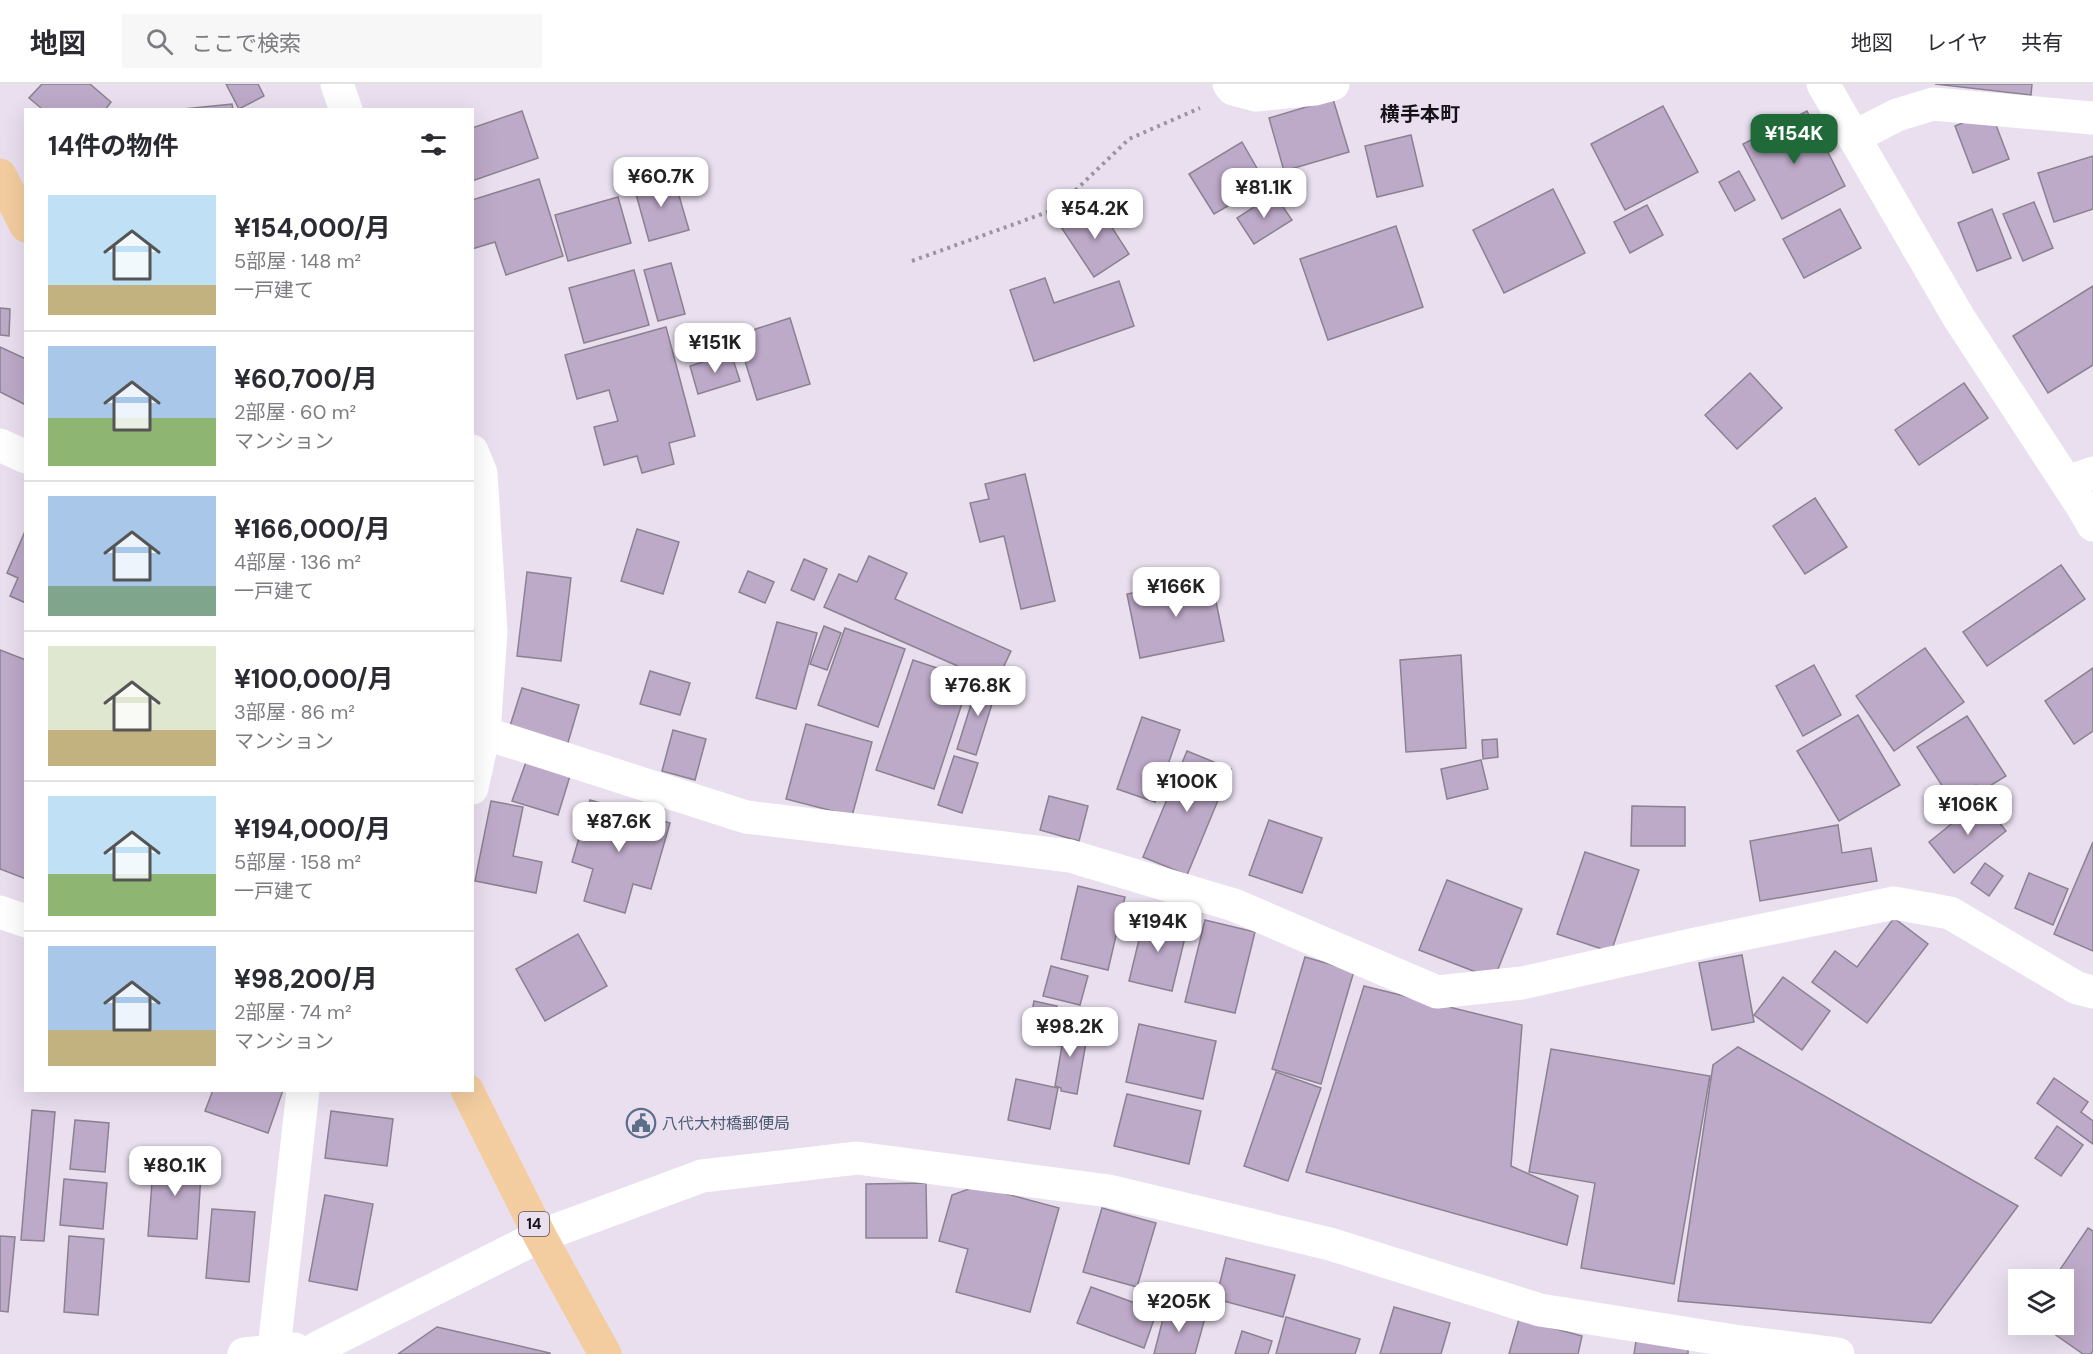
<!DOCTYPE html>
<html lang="ja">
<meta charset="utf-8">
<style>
:root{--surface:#fff;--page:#f7f7f7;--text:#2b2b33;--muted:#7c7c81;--line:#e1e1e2;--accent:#1f6a38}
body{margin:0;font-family:"DM Sans","Noto Sans JP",sans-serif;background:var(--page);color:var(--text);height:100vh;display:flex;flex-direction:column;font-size:22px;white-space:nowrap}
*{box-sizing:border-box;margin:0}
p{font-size:20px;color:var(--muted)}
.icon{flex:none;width:33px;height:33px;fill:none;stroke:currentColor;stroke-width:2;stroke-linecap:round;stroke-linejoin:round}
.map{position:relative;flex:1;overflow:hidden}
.side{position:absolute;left:24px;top:24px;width:450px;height:984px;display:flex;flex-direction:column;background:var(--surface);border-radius:0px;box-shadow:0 6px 24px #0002}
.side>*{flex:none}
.fabs{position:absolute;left:2008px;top:1185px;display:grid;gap:12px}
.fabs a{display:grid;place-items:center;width:66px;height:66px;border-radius:0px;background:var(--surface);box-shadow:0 6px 24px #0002;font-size:30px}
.price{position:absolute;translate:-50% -51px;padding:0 14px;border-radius:12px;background:#fff;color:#222;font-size:20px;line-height:39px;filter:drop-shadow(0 2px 3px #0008)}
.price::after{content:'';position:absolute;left:50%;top:36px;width:18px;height:14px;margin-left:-9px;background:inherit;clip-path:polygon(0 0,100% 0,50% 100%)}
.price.active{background:var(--accent);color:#fff}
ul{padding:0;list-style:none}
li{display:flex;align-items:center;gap:18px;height:150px;padding:0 24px}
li+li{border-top:2px solid var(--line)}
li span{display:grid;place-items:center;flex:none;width:168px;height:120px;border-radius:0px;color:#555}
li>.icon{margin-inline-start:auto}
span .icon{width:72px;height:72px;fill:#fffc;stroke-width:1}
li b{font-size:26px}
h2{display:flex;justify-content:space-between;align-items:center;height:72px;padding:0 24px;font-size:26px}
header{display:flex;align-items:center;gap:36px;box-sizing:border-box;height:84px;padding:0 30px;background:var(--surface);border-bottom:2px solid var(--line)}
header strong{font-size:28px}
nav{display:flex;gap:33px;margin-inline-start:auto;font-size:21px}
.search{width:420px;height:54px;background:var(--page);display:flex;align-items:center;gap:15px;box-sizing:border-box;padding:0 21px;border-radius:0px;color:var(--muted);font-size:22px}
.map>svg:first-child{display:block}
.building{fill:#bda9c8;stroke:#8b8291;stroke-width:1.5}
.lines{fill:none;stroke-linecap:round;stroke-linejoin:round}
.path{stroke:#9b94a0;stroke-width:4;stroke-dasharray:3 4.5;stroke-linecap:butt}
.minor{stroke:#fff;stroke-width:33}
.major{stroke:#f3cd9f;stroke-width:33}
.labels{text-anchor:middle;stroke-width:4.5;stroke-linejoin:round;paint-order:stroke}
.shield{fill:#e9dfef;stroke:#555058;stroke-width:1.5}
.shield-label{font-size:15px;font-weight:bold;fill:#161318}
.service-label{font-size:16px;fill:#4e5e75;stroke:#e9dfef;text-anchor:start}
.quarter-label{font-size:20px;font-weight:bold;fill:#161318;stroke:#e9dfef}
</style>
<header>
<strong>地図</strong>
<div class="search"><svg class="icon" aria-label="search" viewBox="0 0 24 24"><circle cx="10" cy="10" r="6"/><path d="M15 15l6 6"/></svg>ここで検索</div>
<nav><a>地図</a><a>レイヤ</a><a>共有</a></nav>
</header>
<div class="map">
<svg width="2093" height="1270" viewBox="0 0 2093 1270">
<rect width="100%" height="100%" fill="#e9dfef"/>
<g class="building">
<path d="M42 0H90L111 18 105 26H39L41 24 29 14Z"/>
<path d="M226 0H258L264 12 239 25Z"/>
<path d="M1935 0H2032L2031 11Z"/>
<path d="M1333 15 1349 68 1284 87 1269 34Z"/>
<path d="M232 20 233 26H173Z"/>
<path d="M1663 22 1698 88 1625 126 1591 60Z"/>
<path d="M522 27 538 74 472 97V44Z"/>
<path d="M1807 27 1845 102 1782 135 1743 60Z"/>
<path d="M1991 28 2009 75 1973 89 1955 42Z"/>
<path d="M1411 51 1423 102 1377 113 1365 62Z"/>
<path d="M1242 58 1266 100 1214 130 1189 90Z"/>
<path d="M2093 72V125L2054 138 2038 89Z"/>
<path d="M1739 87 1755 116 1735 127 1719 98Z"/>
<path d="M673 91 689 146 649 157 634 103Z"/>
<path d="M539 95 563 172 506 191 495 158 472 165V116Z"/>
<path d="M1553 105 1585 169 1504 209 1473 146Z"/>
<path d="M1274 110 1292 136 1254 160 1237 134Z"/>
<path d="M618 113 631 159 568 177 555 131Z"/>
<path d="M2034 118 2053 164 2023 177 2003 130Z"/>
<path d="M1097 120 1129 170 1094 193 1061 143Z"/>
<path d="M1647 121 1663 151 1630 169 1614 138Z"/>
<path d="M1840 125 1861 164 1804 194 1783 155Z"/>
<path d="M1992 125 2011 174 1977 187 1958 139Z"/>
<path d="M1396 142 1423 223 1328 256 1300 175Z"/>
<path d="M671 179 685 230 658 237 644 186Z"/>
<path d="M634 186 649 241 584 259 569 204Z"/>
<path d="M1045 194 1054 219 1119 197 1134 242 1034 277 1010 206Z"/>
<path d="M2093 202V281L2048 309 2013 252Z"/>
<path d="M0 224 10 225 9 252 0 251Z"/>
<path d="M790 234 810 300 757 316 737 251Z"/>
<path d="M666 243 695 352 669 359 674 380 642 389 637 372 604 381 594 343 618 337 609 306 577 315 565 271Z"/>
<path d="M0 263 26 275V321L0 308Z"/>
<path d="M731 269 740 297 698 310 690 282Z"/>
<path d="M1750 289 1782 324 1737 365 1705 331Z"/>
<path d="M1964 299 1988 334 1919 381 1895 346Z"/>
<path d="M1025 390 1055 517 1021 525 1004 452 980 458 970 419 989 415 985 400Z"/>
<path d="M1815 414 1847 463 1805 490 1773 442Z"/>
<path d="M26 445V519L10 512 18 494 7 489Z"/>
<path d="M637 445 679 458 663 510 621 497Z"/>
<path d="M869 472 907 489 895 515 1011 567 996 599 824 523 839 490 857 498Z"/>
<path d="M804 475 827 485 814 516 791 506Z"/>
<path d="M2061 481 2085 515 1987 582 1963 548Z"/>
<path d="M748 487 774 498 765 519 739 508Z"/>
<path d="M527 488 571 494 561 577 517 572Z"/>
<path d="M1211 493 1224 557 1140 574 1127 510Z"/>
<path d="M777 538 817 549 796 625 756 614Z"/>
<path d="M824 542 841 549 827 586 810 580Z"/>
<path d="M845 544 905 565 878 643 818 621Z"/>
<path d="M1925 564 1964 618 1894 667 1856 612Z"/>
<path d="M0 566 26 576V795L0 785Z"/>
<path d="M1461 571 1466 664 1406 668 1400 576Z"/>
<path d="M913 576 970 595 934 705 876 686Z"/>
<path d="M1814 581 1841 631 1803 652 1776 602Z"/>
<path d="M2093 584V647L2074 660 2045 617Z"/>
<path d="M650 587 690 599 680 631 640 620Z"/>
<path d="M979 595 998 601 976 671 957 665Z"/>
<path d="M522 604 579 621 567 662 509 645Z"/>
<path d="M1858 631 1900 701 1839 737 1797 667Z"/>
<path d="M1967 632 2006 692 1980 708 1976 701 1952 717 1917 663Z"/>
<path d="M1142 633 1180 646 1155 718 1117 705Z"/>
<path d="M806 640 872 658 852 732 786 715Z"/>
<path d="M673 646 706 655 695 696 662 687Z"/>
<path d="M1497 655 1498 673 1483 675 1482 656Z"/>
<path d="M1187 667 1231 685 1187 791 1143 773Z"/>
<path d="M954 672 978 679 962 729 938 721Z"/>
<path d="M1481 676 1488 705 1447 715 1441 685Z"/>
<path d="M526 678 570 692 558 731 512 717Z"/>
<path d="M1049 712 1088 722 1079 757 1040 746Z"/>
<path d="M590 716 670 739 651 805 633 800 625 829 584 817 593 785 572 778Z"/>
<path d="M1981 716 2006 747 1954 789 1929 758Z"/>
<path d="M491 717 523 723 513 772 542 778 536 809 475 797Z"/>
<path d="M1632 722 1685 723V762H1631Z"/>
<path d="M1269 736 1322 754 1302 809 1249 791Z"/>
<path d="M1838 741 1842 769 1871 764 1877 797 1760 817 1750 757Z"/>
<path d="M2093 758V867L2054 850Z"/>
<path d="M1585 768 1639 786 1611 868 1557 850Z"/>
<path d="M1985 779 2003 792 1989 812 1971 799Z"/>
<path d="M2029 789 2068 805 2053 841 2015 824Z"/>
<path d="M1447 796 1522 825 1494 895 1419 866Z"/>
<path d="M1078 802 1125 813 1108 886 1061 875Z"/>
<path d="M1145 831 1188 841 1172 907 1129 897Z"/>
<path d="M1894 834 1928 860 1867 939 1812 898 1835 867 1857 883Z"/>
<path d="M1205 836 1255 848 1235 929 1185 918Z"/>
<path d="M578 850 607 902 545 937 516 885Z"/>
<path d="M1742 871 1754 938 1712 946 1699 879Z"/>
<path d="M1305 873 1354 887 1321 1000 1272 985Z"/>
<path d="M1051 882 1088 892 1080 921 1043 912Z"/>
<path d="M1783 893 1830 927 1802 966 1754 931Z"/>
<path d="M1364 902 1522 941 1511 1082 1578 1112 1567 1161 1306 1088Z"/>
<path d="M1034 917 1057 922 1054 938 1031 934Z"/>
<path d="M1139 940 1216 957 1203 1015 1126 998Z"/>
<path d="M1058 942 1088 947 1077 1010 1061 1007V1004L1055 1002 1062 962 1054 961Z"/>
<path d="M1738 963 2018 1122 1931 1239 1678 1217 1713 981Z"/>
<path d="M1551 965 1710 992 1674 1200 1581 1184 1595 1099 1529 1088Z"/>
<path d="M1276 988 1321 1004 1288 1097 1244 1082Z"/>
<path d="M2054 994 2088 1018 2081 1028 2093 1037V1060L2037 1019Z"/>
<path d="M1016 995 1058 1004 1050 1045 1008 1036Z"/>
<path d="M213 1006H283L268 1049 205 1027Z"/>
<path d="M1127 1010 1201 1027 1189 1080 1114 1062Z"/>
<path d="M32 1026 55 1028 44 1157 21 1156Z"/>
<path d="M331 1027 393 1035 387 1082 325 1074Z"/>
<path d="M75 1036 109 1039 105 1088 70 1085Z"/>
<path d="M2057 1042 2083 1061 2061 1092 2035 1074Z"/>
<path d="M154 1071 202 1073 197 1155 148 1152Z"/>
<path d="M64 1095 107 1099 103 1145 60 1141Z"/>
<path d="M926 1099 927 1154H866V1100Z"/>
<path d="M977 1102 1059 1124 1030 1228 956 1208 968 1165 939 1157 952 1111Z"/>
<path d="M325 1111 373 1120 357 1206 309 1197Z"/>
<path d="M1102 1124 1156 1139 1137 1203 1083 1188Z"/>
<path d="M212 1125 255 1128 249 1198 206 1194Z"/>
<path d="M2088 1144 2093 1147V1267L2091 1270H2083L2040 1240H2064V1196H2053Z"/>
<path d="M0 1152 15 1153 8 1228 0 1227Z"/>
<path d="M69 1152 104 1155 98 1231 64 1228Z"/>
<path d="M1226 1174 1295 1191 1283 1233 1216 1215Z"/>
<path d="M1091 1203 1157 1227 1144 1264 1077 1239Z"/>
<path d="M1166 1223 1205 1234 1195 1270H1154Z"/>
<path d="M1394 1223 1450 1239 1441 1270H1380Z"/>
<path d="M1286 1233 1360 1255 1355 1270H1276Z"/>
<path d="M1519 1235 1582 1252 1578 1270H1509Z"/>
<path d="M437 1243 550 1269V1270H398Z"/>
<path d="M1242 1247 1272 1257 1268 1270H1235Z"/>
<path d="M1636 1257 1688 1265V1270H1634Z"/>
</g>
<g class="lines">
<path class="path" d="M912 177 1056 125 1129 55 1200 24"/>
<g class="minor">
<path d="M337 0 346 26"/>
<path d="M1229 0 1233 5 1256 11 1315 5 1333 0"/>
<path d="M1823 0 1959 234 2082 422 2093 441"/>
<path d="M1854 53 1897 31 1933 20 2093 34"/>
<path d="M0 361 26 373"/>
<path d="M472 367 481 389 491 547 484 649 472 704"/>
<path d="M2067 398 2093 389"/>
<path d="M484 649 746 733 1070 772 1234 821 1437 908 1522 899 1695 860 1894 819 1950 829 2077 904 2093 908"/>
<path d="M0 828 26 837"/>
<path d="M317 1264 540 1152 702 1092 857 1074 1109 1107 1330 1160 1540 1226 1734 1257 1838 1270"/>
<path d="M274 1265 303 1006"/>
<path d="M244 1270 295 1265"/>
</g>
<g class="major">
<path d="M0 91 26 142"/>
<path d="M467 1006 540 1152 605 1270"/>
</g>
</g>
<defs>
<g id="civic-ring" transform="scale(1.5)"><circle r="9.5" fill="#e9dfef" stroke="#5c6f8a" stroke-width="1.5"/><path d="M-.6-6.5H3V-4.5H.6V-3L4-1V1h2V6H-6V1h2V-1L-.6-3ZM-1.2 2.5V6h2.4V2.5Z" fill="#5c6f8a"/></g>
</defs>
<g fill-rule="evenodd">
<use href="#civic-ring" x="641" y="1039"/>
</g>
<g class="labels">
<rect class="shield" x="519" y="1128" width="30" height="24" rx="4.5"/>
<g class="shield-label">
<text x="534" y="1145">14</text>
</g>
<g class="service-label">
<text x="662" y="1045">八代大村橋郵便局</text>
</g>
<g class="quarter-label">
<text x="1420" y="37">横手本町</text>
</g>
</g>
</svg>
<div class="fabs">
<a><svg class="icon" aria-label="layers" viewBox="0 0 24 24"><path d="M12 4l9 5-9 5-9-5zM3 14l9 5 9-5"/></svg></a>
</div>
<b class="price active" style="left:1794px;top:81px">¥154K</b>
<b class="price" style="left:661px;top:124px">¥60.7K</b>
<b class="price" style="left:1264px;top:135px">¥81.1K</b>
<b class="price" style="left:1095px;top:156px">¥54.2K</b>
<b class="price" style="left:715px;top:290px">¥151K</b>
<b class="price" style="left:1176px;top:534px">¥166K</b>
<b class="price" style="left:978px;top:633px">¥76.8K</b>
<b class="price" style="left:1187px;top:729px">¥100K</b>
<b class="price" style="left:1968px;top:752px">¥106K</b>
<b class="price" style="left:619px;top:769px">¥87.6K</b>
<b class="price" style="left:1158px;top:869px">¥194K</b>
<b class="price" style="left:1070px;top:974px">¥98.2K</b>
<b class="price" style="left:175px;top:1113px">¥80.1K</b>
<b class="price" style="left:1179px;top:1249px">¥205K</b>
<section class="side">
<h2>14件の物件<svg class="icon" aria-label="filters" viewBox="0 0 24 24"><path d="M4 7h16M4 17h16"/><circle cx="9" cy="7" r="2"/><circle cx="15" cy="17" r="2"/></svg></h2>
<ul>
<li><span style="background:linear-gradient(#bfe0f5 75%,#c2b280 0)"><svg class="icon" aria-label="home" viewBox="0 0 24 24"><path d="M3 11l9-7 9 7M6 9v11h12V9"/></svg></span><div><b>¥154,000/月</b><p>5部屋 · 148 m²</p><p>一戸建て</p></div></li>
<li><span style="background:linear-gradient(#a9c7e8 60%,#8fb573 0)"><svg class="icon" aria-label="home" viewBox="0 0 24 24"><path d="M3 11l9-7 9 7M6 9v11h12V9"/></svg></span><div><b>¥60,700/月</b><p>2部屋 · 60 m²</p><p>マンション</p></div></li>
<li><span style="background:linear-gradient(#a9c7e8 75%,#7fa58c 0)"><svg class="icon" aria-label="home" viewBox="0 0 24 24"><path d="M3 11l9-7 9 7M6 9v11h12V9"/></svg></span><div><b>¥166,000/月</b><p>4部屋 · 136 m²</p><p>一戸建て</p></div></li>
<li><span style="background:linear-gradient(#dfe7d0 70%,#c2b280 0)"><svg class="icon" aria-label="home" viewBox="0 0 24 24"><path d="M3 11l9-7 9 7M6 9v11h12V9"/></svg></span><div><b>¥100,000/月</b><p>3部屋 · 86 m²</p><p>マンション</p></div></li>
<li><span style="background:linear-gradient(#bfe0f5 65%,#8fb573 0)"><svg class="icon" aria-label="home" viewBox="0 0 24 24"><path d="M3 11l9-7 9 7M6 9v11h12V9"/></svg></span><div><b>¥194,000/月</b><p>5部屋 · 158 m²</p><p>一戸建て</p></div></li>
<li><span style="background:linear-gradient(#a9c7e8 70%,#c2b280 0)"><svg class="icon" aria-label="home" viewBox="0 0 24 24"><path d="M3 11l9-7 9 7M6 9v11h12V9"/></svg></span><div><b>¥98,200/月</b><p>2部屋 · 74 m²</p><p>マンション</p></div></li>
</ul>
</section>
</div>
